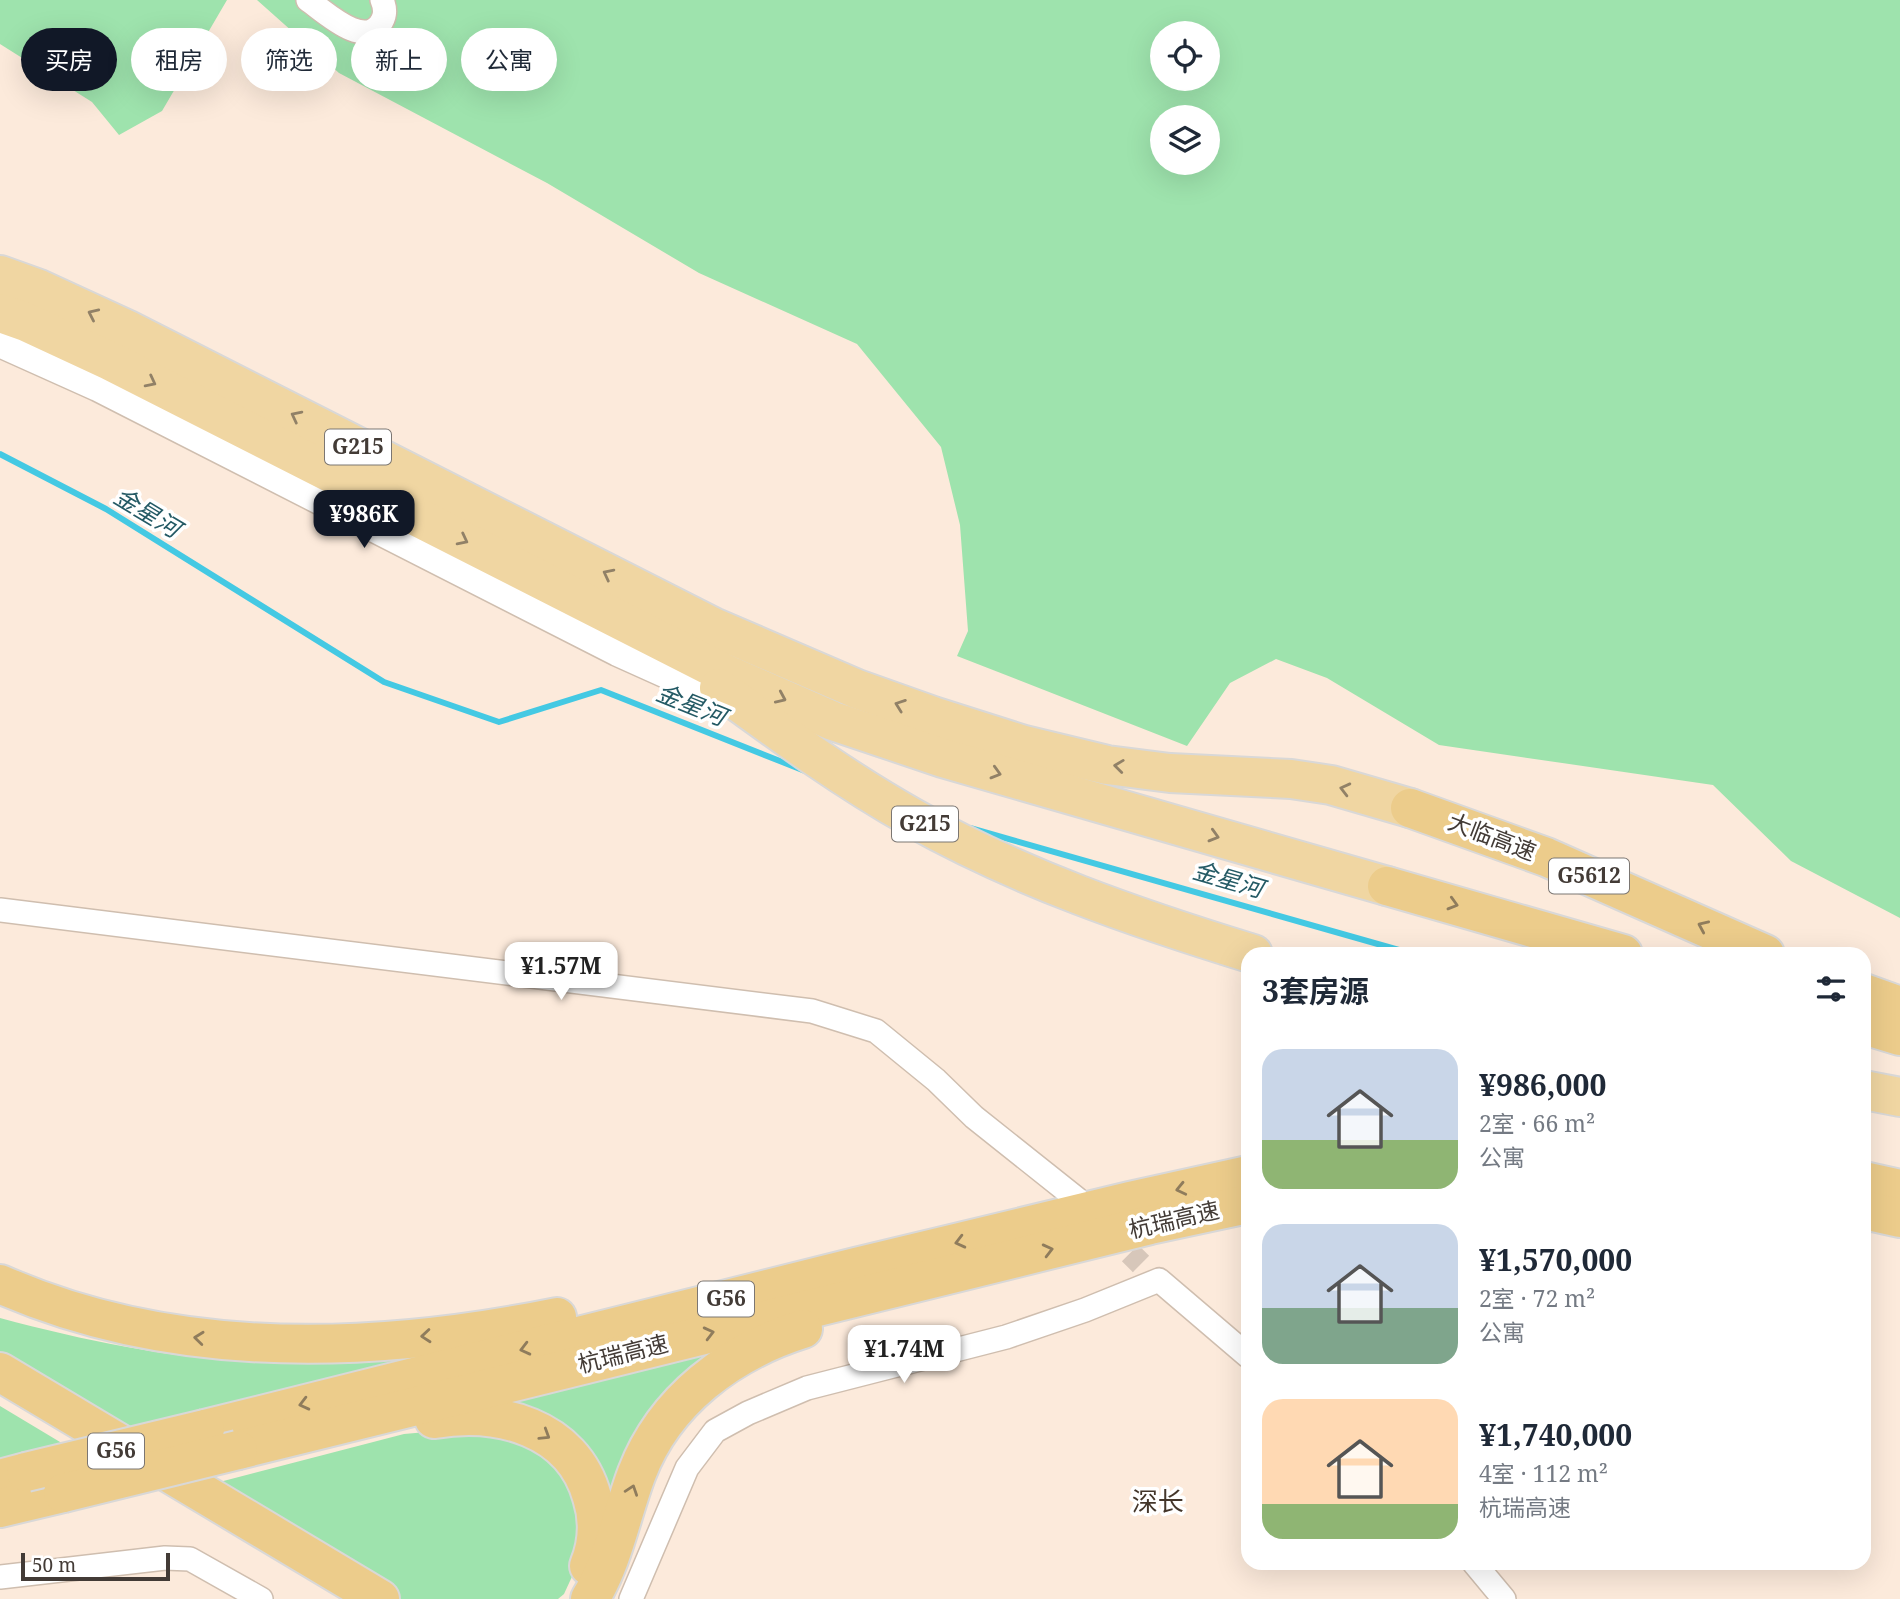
<!DOCTYPE html>
<html lang="zh">
<meta charset="utf-8">
<style>
:root{--surface:#fff;--page:#f2f2f3;--text:#1f2937;--muted:#747a83;--accent:#111827}
body{margin:0;font-family:"Noto Serif","Noto Sans SC",serif;background:var(--page);color:var(--text);height:100vh;display:flex;flex-direction:column;font-size:26px;white-space:nowrap}
*{box-sizing:border-box;margin:0}
p{font-size:23px;color:var(--muted)}
.icon{flex:none;width:38px;height:38px;fill:none;stroke:currentColor;stroke-width:2;stroke-linecap:round;stroke-linejoin:round}
.map{position:relative;flex:1;overflow:hidden}
.details{position:absolute;left:1241px;top:947px;width:630px;height:623px;display:flex;flex-direction:column;background:var(--surface);border-radius:21px;box-shadow:0 7px 28px #0002}
.details>*{flex:none}
.top-card{position:absolute;left:21px;top:28px;width:665px;height:63px;display:flex;gap:14px}
.buttons{position:absolute;left:1150px;top:21px;display:grid;gap:14px}
.buttons a{display:grid;place-items:center;width:70px;height:70px;border-radius:50%;background:var(--surface);box-shadow:0 7px 28px #0002;font-size:35px}
.scale{position:absolute;left:21px;bottom:18px;width:149px;box-sizing:border-box;padding-left:7px;border:4px solid #433b36;border-top:0;font-size:19px;line-height:24px;white-space:nowrap;color:#433b36;-webkit-text-stroke:5px #fff;paint-order:stroke}
.price{position:absolute;translate:-50% -60px;padding:0 16px;border-radius:14px;background:#fff;color:#222;font-size:23px;line-height:46px;filter:drop-shadow(0 2px 4px #0008)}
.price::after{content:'';position:absolute;left:50%;top:42px;width:21px;height:16px;margin-left:-10px;background:inherit;clip-path:polygon(0 0,100% 0,50% 100%)}
.price.selected{background:var(--accent);color:#fff}
ul{padding:0;list-style:none}
li{display:flex;align-items:center;gap:21px;height:175px;padding:0 21px}
li span{display:grid;place-items:center;flex:none;width:196px;height:140px;border-radius:21px;color:#555}
li>.icon{margin-inline-start:auto}
span .icon{width:84px;height:84px;fill:#fffc;stroke-width:1}
li b{font-size:30px}
h2{display:flex;justify-content:space-between;align-items:center;height:84px;padding:0 21px;font-size:30px}
.pill{padding:0 24px;border-radius:32px;background:var(--surface);box-shadow:0 7px 28px #0002;font-size:24px;line-height:63px}
.pill.selected{background:var(--accent);color:#fff}
.map>svg:first-child{display:block}
.green{fill:#9ee3ad;fill-rule:evenodd}
.lines{fill:none;stroke-linecap:round;stroke-linejoin:round}
.stream{stroke:#44c9e3;stroke-width:6}
.minor-tunnel{stroke:#d7c7ba;stroke-width:23;stroke-dasharray:23 11;stroke-linecap:butt}
.minor-casing{stroke:#cfbeaf;stroke-width:26}
.tertiary-casing{stroke:#cfbeaf;stroke-width:33}
.trunk-casing{stroke:#d9d8d7;stroke-width:42}
.motorway-casing{stroke:#d9d8d7;stroke-width:42}
.minor{stroke:#fff;stroke-width:23}
.tertiary{stroke:#fff;stroke-width:30}
.trunk{stroke:#f0d6a2;stroke-width:38}
.motorway{stroke:#eccc8b;stroke-width:38}
.motorway-bridge-casing{stroke:#d9d8d7;stroke-width:42;stroke-linecap:butt}
.motorway-bridge{stroke:#eccc8b;stroke-width:38}
.oneway{stroke:#918167}
.oneway2{stroke:#8f7c5c}
.labels{text-anchor:middle;stroke-width:7;stroke-linejoin:round;paint-order:stroke}
.shield{fill:#fff;stroke:#7b7672;stroke-width:2}
.shield-label{font-size:21px;font-weight:bold;fill:#433b36}
.street-label{font-size:23px;fill:#433b36;stroke:#fff}
.water-label{font-size:24px;font-style:italic;fill:#245a65;stroke:#fff}
.quarter-label{font-size:26px;fill:#44362a;stroke:#fff}
</style>
<div class="map">
<svg width="1900" height="1599" viewBox="0 0 1900 1599">
<rect width="100%" height="100%" fill="#fceadb"/>
<g class="green">
<path d="M0 0H227L162 111 119 135 92 102 0 44Z"/>
<path d="M257 0H1900V918L1791 861 1713 785 1439 745 1327 678 1276 659 1230 683 1187 746 957 656 968 631 960 525 941 447 857 344 699 273 547 183 339 73ZM1162 33H1208V79H1162ZM1162 117H1208V163H1162Z"/>
<path d="M0 1318C93 1343 188 1362 284 1363 332 1363 380 1360 428 1357L118 1433 22 1374 0 1353Z"/>
<path d="M722 1348 609 1517 491 1406Z"/>
<path d="M0 1406 75 1451 0 1470Z"/>
<path d="M484 1427 545 1449 579 1495 581 1557 564 1594 558 1599H400L208 1485 404 1434Z"/>
</g>
<g class="lines">
<g class="stream">
<path d="M0 454 106 509 384 682 499 722 601 690 805 771"/>
<path d="M970 828 1413 954"/>
</g>
<path class="minor-tunnel" d="M1106 1229 1141 1264"/>
<g class="minor-casing">
<g id="minor">
<path d="M308 0C325 12 366 51 382 21 386 14 385 7 382 0"/>
<path d="M0 910 812 1011 876 1031 936 1080 974 1117 1077 1199"/>
<path d="M1474 1563 1504 1599"/>
<path d="M0 1577 165 1558 190 1559 261 1599"/>
<path d="M631 1599 687 1468 715 1431 748 1413 807 1388 1006 1337 1085 1310 1159 1280 1248 1356"/>
</g>
</g>
<g class="tertiary-casing">
<path id="tertiary" d="M0 342 98 386 618 651 738 705"/>
</g>
<g class="trunk-casing">
<g id="trunk">
<path d="M0 275 39 289 126 329 713 627 857 689 933 716 1024 745 1107 765 1170 773 1291 779 1331 785 1410 808"/>
<path d="M0 313 26 322 110 361 726 674 833 721 943 758 1387 886"/>
<path d="M719 688C782 734 845 780 913 818 1020 878 1136 918 1253 954"/>
<path d="M1864 1090 1900 1097"/>
</g>
</g>
<g class="motorway-casing">
<g id="motorway">
<path d="M1410 808 1546 857 1765 954"/>
<path d="M1387 886 1623 954"/>
<path d="M1864 993 1900 1006"/>
<path d="M1864 1025 1900 1036"/>
<path d="M1864 1181 1900 1189"/>
<path d="M1864 1210 1900 1218"/>
<path d="M0 1284C174 1361 374 1354 557 1317"/>
<path d="M0 1372 380 1599"/>
<path d="M434 1419C498 1408 573 1427 592 1497 599 1519 598 1544 589 1566"/>
<path d="M205 1429 856 1267 1130 1201 1248 1175"/>
<path d="M238 1450 1150 1225 1248 1204"/>
<path d="M0 1479 26 1472"/>
<path d="M0 1508 63 1493"/>
<path d="M590 1599C614 1560 621 1515 637 1473 665 1400 730 1352 803 1329"/>
</g>
</g>
<use href="#minor" class="minor"/>
<use href="#tertiary" class="tertiary"/>
<use href="#trunk" class="trunk"/>
<use href="#motorway" class="motorway"/>
<g class="motorway-bridge-casing">
<g id="motorway-bridge">
<path d="M26 1472 205 1429"/>
<path d="M63 1493 238 1450"/>
</g>
</g>
<use href="#motorway-bridge" class="motorway-bridge"/>
</g>
<defs><path id="oneway-chevron" d="M-2-3.5L2.5 0L-2 3.5" fill="none" stroke-width="1.6" stroke-linecap="round" stroke-linejoin="round" transform="scale(1.75)"/></defs>
<g class="oneway">
<use href="#oneway-chevron" transform="translate(93 314) rotate(-155)"/>
<use href="#oneway-chevron" transform="translate(151 382) rotate(27)"/>
<use href="#oneway-chevron" transform="translate(296 416) rotate(-153)"/>
<use href="#oneway-chevron" transform="translate(463 540) rotate(27)"/>
<use href="#oneway-chevron" transform="translate(608 574) rotate(-153)"/>
<use href="#oneway-chevron" transform="translate(781 698) rotate(24)"/>
<use href="#oneway-chevron" transform="translate(900 705) rotate(-160)"/>
<use href="#oneway-chevron" transform="translate(1119 766) rotate(-173)"/>
<use href="#oneway-chevron" transform="translate(996 773) rotate(16)"/>
<use href="#oneway-chevron" transform="translate(1345 789) rotate(-166)"/>
<use href="#oneway-chevron" transform="translate(1214 836) rotate(16)"/>
</g>
<g class="oneway2">
<use href="#oneway-chevron" transform="translate(1453 904) rotate(16)"/>
<use href="#oneway-chevron" transform="translate(1703 926) rotate(-156)"/>
<use href="#oneway-chevron" transform="translate(1181 1189) rotate(167)"/>
<use href="#oneway-chevron" transform="translate(960 1242) rotate(166)"/>
<use href="#oneway-chevron" transform="translate(1048 1250) rotate(-14)"/>
<use href="#oneway-chevron" transform="translate(709 1333) rotate(-14)"/>
<use href="#oneway-chevron" transform="translate(426 1336) rotate(175)"/>
<use href="#oneway-chevron" transform="translate(199 1338) rotate(-174)"/>
<use href="#oneway-chevron" transform="translate(525 1349) rotate(166)"/>
<use href="#oneway-chevron" transform="translate(304 1404) rotate(166)"/>
<use href="#oneway-chevron" transform="translate(545 1435) rotate(32)"/>
<use href="#oneway-chevron" transform="translate(632 1490) rotate(-71)"/>
</g>
<g class="labels">
<g class="shield">
<rect x="325" y="429.5" width="66" height="35" rx="5"/>
<rect x="892" y="806.5" width="66" height="35" rx="5"/>
<rect x="1549" y="858.5" width="80" height="35" rx="5"/>
<rect x="698" y="1281.5" width="56" height="35" rx="5"/>
<rect x="88" y="1433.5" width="56" height="35" rx="5"/>
</g>
<g class="shield-label">
<text x="358" y="454">G215</text>
<text x="925" y="831">G215</text>
<text x="1589" y="883">G5612</text>
<text x="726" y="1306">G56</text>
<text x="116" y="1458">G56</text>
</g>
<g class="street-label">
<text transform="translate(1492 837) rotate(21)" y="8">大临高速</text>
<text transform="translate(1174 1220) rotate(-13)" y="8">杭瑞高速</text>
<text transform="translate(623 1354) rotate(-14)" y="8">杭瑞高速</text>
</g>
<g class="water-label">
<text transform="translate(147 513) rotate(31)" y="8">金星河</text>
<text transform="translate(691 705) rotate(22)" y="8">金星河</text>
<text transform="translate(1228 880) rotate(16)" y="8">金星河</text>
</g>
<g class="quarter-label">
<text x="1158" y="1511">深长</text>
</g>
</g>
</svg>
<div class="buttons">
<a><svg class="icon" aria-label="locate" viewBox="0 0 24 24"><circle cx="12" cy="12" r="6"/><path d="M12 2v4M12 18v4M2 12h4M18 12h4"/></svg></a>
<a><svg class="icon" aria-label="layers" viewBox="0 0 24 24"><path d="M12 4l9 5-9 5-9-5zM3 14l9 5 9-5"/></svg></a>
</div>
<div class="scale">50 m</div>
<b class="price selected" style="left:364px;top:550px">¥986K</b>
<b class="price" style="left:561px;top:1002px">¥1.57M</b>
<b class="price" style="left:904px;top:1385px">¥1.74M</b>
<div class="top-card">
<a class="pill selected">买房</a>
<a class="pill">租房</a>
<a class="pill">筛选</a>
<a class="pill">新上</a>
<a class="pill">公寓</a>
</div>
<section class="details">
<h2>3套房源<svg class="icon" aria-label="filters" viewBox="0 0 24 24"><path d="M4 7h16M4 17h16"/><circle cx="9" cy="7" r="2"/><circle cx="15" cy="17" r="2"/></svg></h2>
<ul>
<li><span style="background:linear-gradient(#c9d6e8 65%,#8fb573 0)"><svg class="icon" aria-label="home" viewBox="0 0 24 24"><path d="M3 11l9-7 9 7M6 9v11h12V9"/></svg></span><div><b>¥986,000</b><p>2室 · 66 m²</p><p>公寓</p></div></li>
<li><span style="background:linear-gradient(#c9d6e8 60%,#7fa58c 0)"><svg class="icon" aria-label="home" viewBox="0 0 24 24"><path d="M3 11l9-7 9 7M6 9v11h12V9"/></svg></span><div><b>¥1,570,000</b><p>2室 · 72 m²</p><p>公寓</p></div></li>
<li><span style="background:linear-gradient(#ffd9b3 75%,#8fb573 0)"><svg class="icon" aria-label="home" viewBox="0 0 24 24"><path d="M3 11l9-7 9 7M6 9v11h12V9"/></svg></span><div><b>¥1,740,000</b><p>4室 · 112 m²</p><p>杭瑞高速</p></div></li>
</ul>
</section>
</div>
